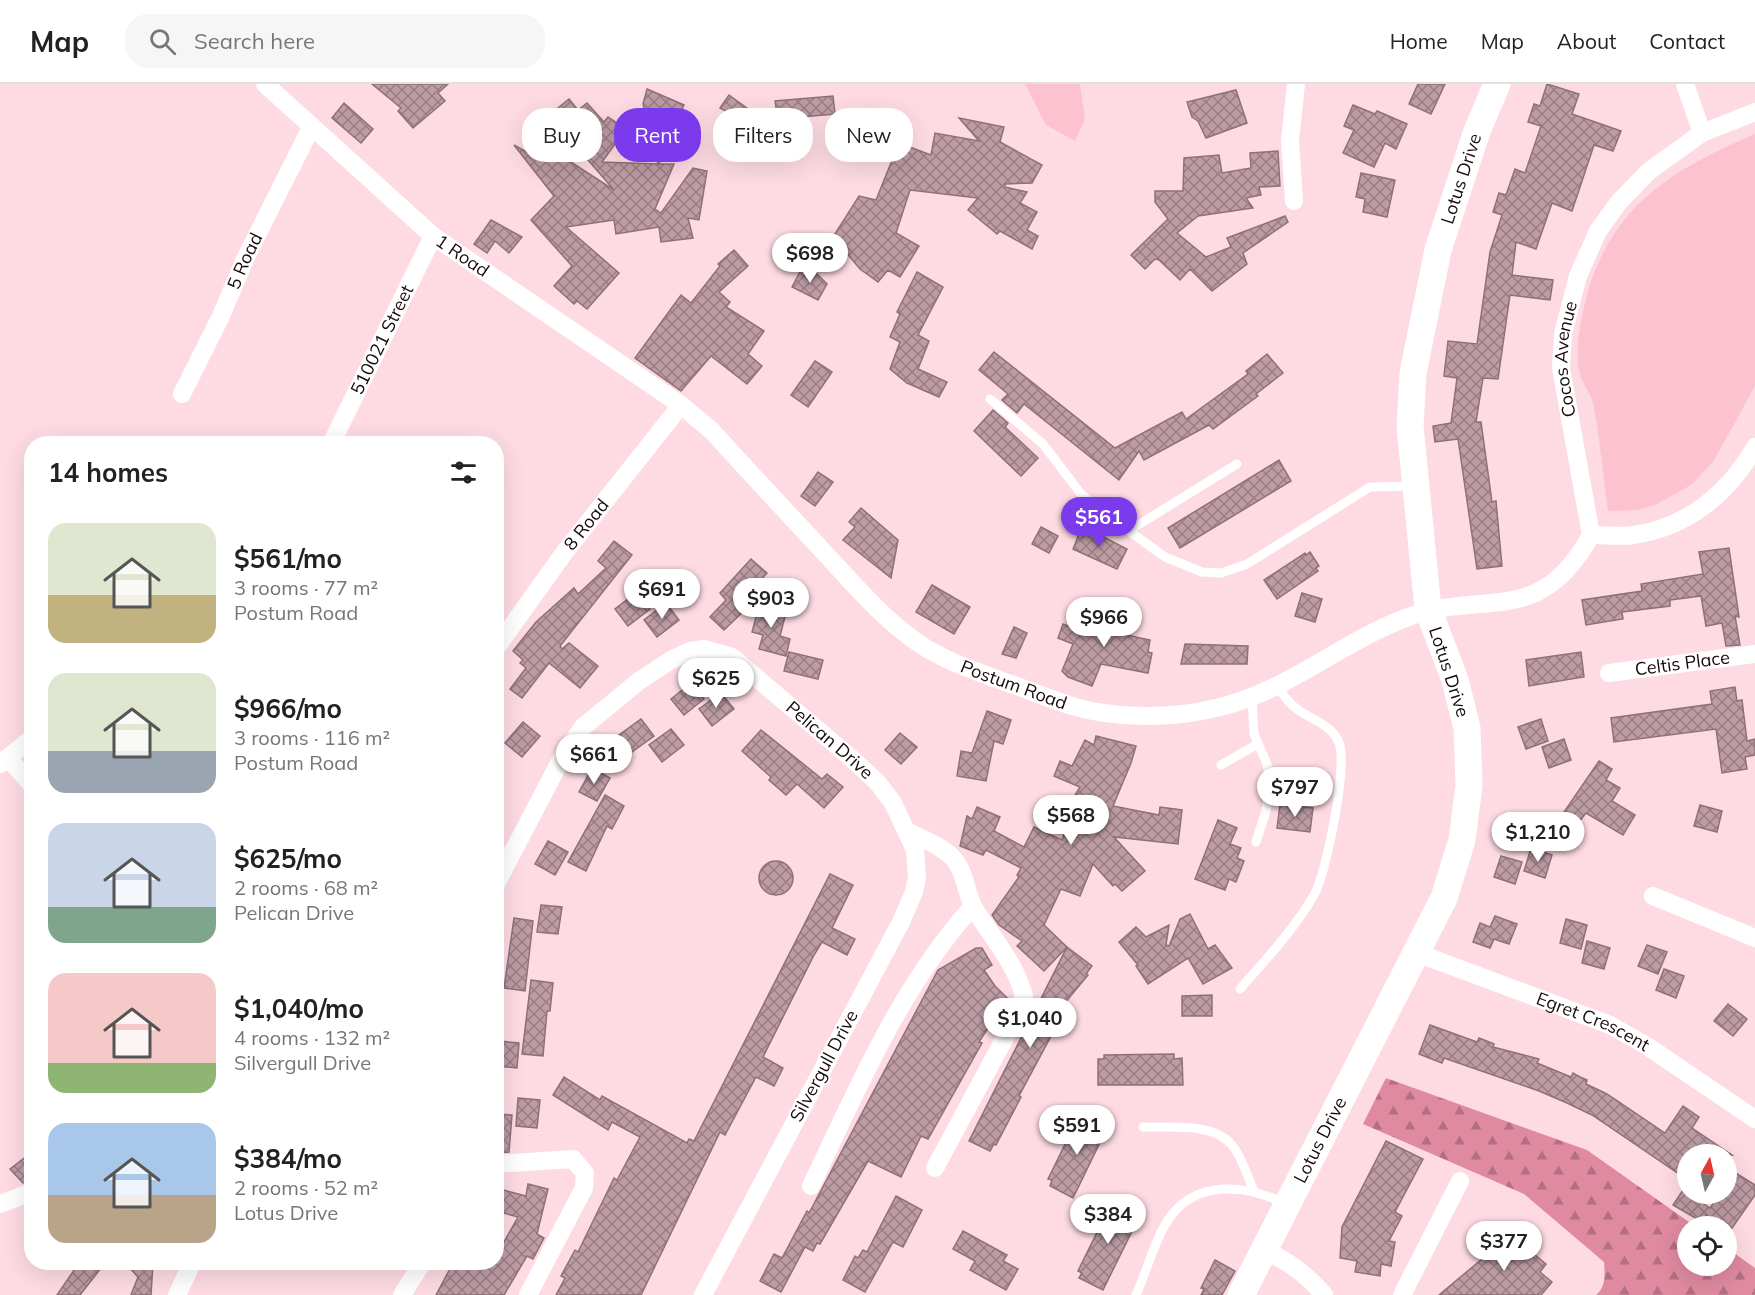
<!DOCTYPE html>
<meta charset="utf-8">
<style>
:root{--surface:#fff;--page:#f6f6f6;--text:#222;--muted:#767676;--line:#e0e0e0;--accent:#7c3aed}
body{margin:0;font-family:Mulish,sans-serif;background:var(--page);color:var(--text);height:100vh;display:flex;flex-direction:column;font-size:22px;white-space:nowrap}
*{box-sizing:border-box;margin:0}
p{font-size:20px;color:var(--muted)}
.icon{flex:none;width:33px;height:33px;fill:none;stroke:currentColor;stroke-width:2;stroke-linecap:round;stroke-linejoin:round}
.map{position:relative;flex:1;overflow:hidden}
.details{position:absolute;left:24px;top:352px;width:480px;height:834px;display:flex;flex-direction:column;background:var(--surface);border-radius:24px;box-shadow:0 6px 24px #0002}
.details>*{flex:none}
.top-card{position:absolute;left:522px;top:24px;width:570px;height:54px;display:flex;gap:12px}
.needle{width:39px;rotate:8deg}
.buttons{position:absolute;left:1677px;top:1060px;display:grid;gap:12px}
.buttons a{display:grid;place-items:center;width:60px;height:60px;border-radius:50%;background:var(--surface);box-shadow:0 6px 24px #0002;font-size:30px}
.price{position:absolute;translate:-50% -51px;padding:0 14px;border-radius:21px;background:#fff;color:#222;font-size:20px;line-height:39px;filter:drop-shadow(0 2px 3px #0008)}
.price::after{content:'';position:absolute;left:50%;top:36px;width:18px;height:14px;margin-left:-9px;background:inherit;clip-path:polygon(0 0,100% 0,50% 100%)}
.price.active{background:var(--accent);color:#fff}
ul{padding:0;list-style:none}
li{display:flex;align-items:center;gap:18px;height:150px;padding:0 24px}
li span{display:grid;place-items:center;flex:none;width:168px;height:120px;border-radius:18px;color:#555}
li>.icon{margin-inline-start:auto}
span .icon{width:72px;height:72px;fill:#fffc;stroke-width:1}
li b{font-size:26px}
h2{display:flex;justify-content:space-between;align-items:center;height:72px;padding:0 24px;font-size:26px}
.pill{padding:0 21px;border-radius:24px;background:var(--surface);box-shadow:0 6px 24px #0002;font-size:21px;line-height:54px}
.pill.active{background:var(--accent);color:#fff}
header{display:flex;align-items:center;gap:36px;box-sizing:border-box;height:84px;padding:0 30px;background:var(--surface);border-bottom:2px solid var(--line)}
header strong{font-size:28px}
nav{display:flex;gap:33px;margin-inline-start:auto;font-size:21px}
.search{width:420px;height:54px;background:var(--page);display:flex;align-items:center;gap:15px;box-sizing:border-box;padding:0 21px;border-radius:24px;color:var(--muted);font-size:22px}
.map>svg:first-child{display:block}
.green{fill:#fdc2d0}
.forest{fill:url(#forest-firs)}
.building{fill:url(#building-cross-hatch);stroke:#907078;stroke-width:1.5}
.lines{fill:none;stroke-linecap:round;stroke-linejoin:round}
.lane{stroke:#fff;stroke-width:9}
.street{stroke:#fff;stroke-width:18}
.secondary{stroke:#fff;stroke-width:27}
.labels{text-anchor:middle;stroke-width:4.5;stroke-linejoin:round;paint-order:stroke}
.street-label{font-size:18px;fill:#160a0d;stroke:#fff}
</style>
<header>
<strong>Map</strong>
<div class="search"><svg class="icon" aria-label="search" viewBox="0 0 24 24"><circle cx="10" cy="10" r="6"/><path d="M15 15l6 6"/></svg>Search here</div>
<nav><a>Home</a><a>Map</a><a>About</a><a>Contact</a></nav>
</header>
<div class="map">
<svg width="1755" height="1211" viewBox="0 0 1755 1211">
<defs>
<pattern id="forest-firs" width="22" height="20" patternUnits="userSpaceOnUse" patternTransform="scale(1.5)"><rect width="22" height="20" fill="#df8aa1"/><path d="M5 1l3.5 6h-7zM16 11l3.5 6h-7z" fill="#b46f82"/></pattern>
<pattern id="building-cross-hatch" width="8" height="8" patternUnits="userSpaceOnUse" patternTransform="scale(1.5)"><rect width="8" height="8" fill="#bd9ca4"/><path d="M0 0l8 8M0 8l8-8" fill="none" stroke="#997d84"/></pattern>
</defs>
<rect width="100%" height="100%" fill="#fedbe3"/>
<g class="green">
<path d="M1025 0H1080L1085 35 1075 57 1046 41Z"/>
<path d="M1755 50V302L1713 378 1691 401 1657 420 1639 426 1608 427C1603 391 1600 355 1593 319 1590 307 1580 297 1579 286 1575 266 1580 242 1584 223 1606 125 1670 86 1755 50Z"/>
</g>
<path class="forest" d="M1386 994 1587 1066 1696 1143H1688V1182H1726L1727 1164 1755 1184V1211H1596C1606 1203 1605 1190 1604 1178L1524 1110 1363 1040Z"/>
<g class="building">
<path d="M372 0H448L438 9 445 17 413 44 398 27 401 24Z"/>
<path d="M1418 0H1445L1431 30 1409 20Z"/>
<path d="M1547 0 1579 10 1572 30 1621 47 1613 67 1594 61 1572 127 1552 119 1536 165 1516 158 1512 191 1553 196 1550 216 1510 211 1498 295 1483 294 1476 338H1481L1492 418 1496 417 1502 482 1477 485 1458 355 1435 358 1433 342 1451 339 1457 294 1444 292 1448 257 1477 260 1490 168 1502 131 1493 128 1499 109 1506 111 1515 85 1525 89 1541 42 1528 38 1534 20 1540 22Z"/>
<path d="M647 5 684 21 659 80H674L655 125 661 129 693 84 707 87 699 136 688 134 693 154 661 158 659 143 616 150 614 136 566 143 619 189 587 225 577 217 574 220 554 202 572 182 531 136 554 112 514 61 545 78 557 69 614 106 549 31 569 15 578 26 587 19 604 38 608 33 626 45 602 78 658 80 643 20Z"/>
<path d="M1236 6 1247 39 1206 54 1198 37 1192 33 1187 18Z"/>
<path d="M729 11 766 38 761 46 752 41 747 47 729 34 731 30 720 24Z"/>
<path d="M833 12 835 30 778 35 775 17Z"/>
<path d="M344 19 373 45 361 59 332 34Z"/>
<path d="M1353 21 1375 30 1377 27 1407 40 1396 65 1385 59 1374 83 1343 69 1354 46 1344 42Z"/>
<path d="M959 34 1004 43 1000 58 1042 81 1032 99 1005 100V103L1027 108 1020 119 1037 128 1027 146 1038 152 1032 165 1000 147 997 150 968 126 978 114 910 106 896 149 919 162 900 193 888 186 878 198 860 185 833 153 859 112 876 116 899 59 931 71 935 49 979 57Z"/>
<path d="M1278 67 1280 102 1259 103 1261 111 1246 114 1253 124 1198 132 1177 149 1206 173 1231 163 1227 154 1285 132 1288 138 1243 169 1247 180 1212 207 1190 185 1180 196 1159 176 1155 175 1145 185 1131 171 1168 135 1155 118V107H1183L1184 74 1219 71 1222 89 1251 84 1250 69Z"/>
<path d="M1361 89 1395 96 1387 133 1363 128 1365 115 1356 113Z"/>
<path d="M491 136 522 153 509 169 495 157 487 169 474 160Z"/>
<path d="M734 166 748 182 719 208 730 218 726 223 764 247 748 270 762 282 747 300 711 272 681 307 635 274 681 211 691 219 720 182 718 180Z"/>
<path d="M812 185 827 200 818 216 792 203 801 186 809 191Z"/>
<path d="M917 188 943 203 918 251 929 257 918 285 947 298 939 313 907 299 890 285 900 258 890 253 900 230 897 228Z"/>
<path d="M994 268 1115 364 1182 328 1186 335 1248 290 1246 287 1267 270 1283 289 1256 310 1258 312 1213 345 1209 341 1144 376 1139 367 1119 396 1024 320 1017 329 1002 316 1008 310 979 286Z"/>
<path d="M815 277 832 288 808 323 791 311Z"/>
<path d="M993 326 1008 339 1005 343 1038 374 1021 392 974 347Z"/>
<path d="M1279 376 1291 397 1180 464 1168 444Z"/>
<path d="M818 388 833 398 815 422 801 412Z"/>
<path d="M861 424 898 456 891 494 843 456 855 443 849 438Z"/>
<path d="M1082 442 1127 465 1117 485 1073 465Z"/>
<path d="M1041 443 1058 452 1049 469 1032 460Z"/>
<path d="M614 457 632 471 560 562 562 565 569 559 598 582 580 604 549 579 522 614 510 605 526 584 520 579 523 576 513 567 536 538 574 504 578 510 606 484 598 477Z"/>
<path d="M1729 464 1739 533 1735 532 1740 561 1726 562 1722 539 1706 542 1701 512 1670 516V522L1622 528 1623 535 1586 541 1582 516 1642 507 1641 500 1703 490 1699 468Z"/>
<path d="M1310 468 1319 482 1316 484 1318 487 1277 515 1264 496 1305 469 1306 471Z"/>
<path d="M751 475 767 489 744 514 754 517 724 546 710 533 726 516 720 509Z"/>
<path d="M932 501 970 523 954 550 916 528Z"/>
<path d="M637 508 650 525 628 542 615 525Z"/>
<path d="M1302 509 1322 515 1315 538 1295 532Z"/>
<path d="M760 518 787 525 780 552 790 555 786 572 759 565 763 551 752 548Z"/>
<path d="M666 519 679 536 657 553 644 536Z"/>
<path d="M1102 526 1125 527 1133 531 1122 550 1150 556 1148 568 1152 569 1148 589 1101 580 1092 602 1068 593 1062 587 1073 560 1058 554 1063 540 1081 547 1083 542 1094 547Z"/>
<path d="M1014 543 1027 549 1016 574 1002 570Z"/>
<path d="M1185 560 1248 562 1247 580H1181Z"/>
<path d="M789 568 823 576 818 595 784 587Z"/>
<path d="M1581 568 1584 593 1529 602 1526 576Z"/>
<path d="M691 599 704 615 684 631 671 615Z"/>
<path d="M1735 603 1737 617 1742 616 1747 657 1755 655V671L1745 673 1747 685 1722 689 1716 645 1614 658 1611 634 1712 620 1710 607Z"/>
<path d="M721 609 734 625 712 642 699 625Z"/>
<path d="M987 627 1011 636 1003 660 994 657 986 697 957 692 961 667 972 669Z"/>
<path d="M641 635 654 652 632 668 619 651Z"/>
<path d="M1541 635 1548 657 1526 665 1518 643Z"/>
<path d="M523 638 540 652 522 673 505 659Z"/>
<path d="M671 645 684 661 662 678 649 661Z"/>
<path d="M761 646 822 695 827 690 843 703 824 724 797 700 786 711 769 696 771 693 742 667Z"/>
<path d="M900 649 917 663 901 680 885 666Z"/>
<path d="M1096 652 1136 662 1131 679 1113 722 1159 731 1160 723 1182 726 1178 760 1114 753 1145 787 1122 807 1115 800 1113 802 1093 780 1080 812 1061 805 1044 841 1067 863 1044 887 1017 862 1022 857 999 841 992 831 1019 793 1017 791 1021 784 986 766 983 771 960 762 967 732 972 735 977 723 1000 733 994 747 1024 763 1034 743 1062 756 1078 712 1075 711 1080 703 1054 692 1060 677 1072 682 1085 656 1094 661Z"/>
<path d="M1564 655 1571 676 1549 684 1542 663Z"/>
<path d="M1599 677 1612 685 1606 696 1620 704 1612 717 1635 731 1623 751 1586 729 1579 738 1564 728Z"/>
<path d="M592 684 610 694 597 717 579 708Z"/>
<path d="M605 711 624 722 612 745 607 742 586 787 568 778Z"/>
<path d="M1280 720 1313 724 1310 748 1277 744Z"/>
<path d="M1700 721 1722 727 1717 748 1694 742Z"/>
<path d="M1218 736 1237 744 1230 760 1241 764 1237 774 1244 777 1236 798 1229 795 1225 806 1195 795Z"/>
<path d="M548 757 568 768 555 791 535 780Z"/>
<path d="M1531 764 1552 771 1545 794 1524 787Z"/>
<path d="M1501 772 1522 778 1515 800 1494 793Z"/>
<circle cx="776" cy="794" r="17"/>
<path d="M830 790 853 801 832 844 855 855 847 871 822 858 814 871 763 973 783 984 774 1002 756 993 725 1051 720 1048 641 1211H556L565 1194 561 1192 575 1166 578 1168 614 1094 617 1096 640 1053 612 1038 608 1046 553 1011 564 993 600 1016 602 1012 687 1059 689 1055 694 1057Z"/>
<path d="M541 821 562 823 558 850 537 848Z"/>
<path d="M1190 830 1208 865 1215 861 1232 884 1203 900 1188 874 1148 900 1136 882 1138 881 1119 858 1136 843 1146 853 1169 841 1166 861 1169 862 1180 835Z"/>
<path d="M1495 832 1517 840 1509 860 1494 855 1490 864 1473 858 1480 839 1490 843Z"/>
<path d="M514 834 533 837 525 907 504 904Z"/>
<path d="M1566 835 1587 841 1581 865 1560 859Z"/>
<path d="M1587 857 1610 864 1604 885 1582 879Z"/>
<path d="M1647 861 1667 868 1658 890 1638 882Z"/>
<path d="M1067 863 1092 882 1086 890 1088 891 1059 926 1064 928 1019 1012 1021 1013 996 1061 994 1060 990 1067 969 1057Z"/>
<path d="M976 864H982L992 881 984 886 995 902 1010 917 1007 924 988 944 979 958 982 959 928 1055 921 1052 901 1093 868 1077 820 1160 817 1159 813 1167 805 1163 781 1208 760 1197 774 1170 782 1174 807 1127 809 1129 938 886Z"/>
<path d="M1664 885 1684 892 1676 914 1656 906Z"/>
<path d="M531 896 553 899 550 927H547L543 972 522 970Z"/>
<path d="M1212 911V932H1182V912Z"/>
<path d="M1728 920 1747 935 1733 952 1714 937Z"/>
<path d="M1430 941 1477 958 1479 954 1494 960 1493 963 1539 975 1537 979 1571 993 1573 989 1580 993 1587 996 1586 1000 1607 1010 1665 1049 1683 1022 1699 1033 1692 1044 1732 1071H1688V1096L1592 1031 1567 1019 1539 1007 1444 974 1442 979 1419 970Z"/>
<path d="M499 957 519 959 517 984 497 982Z"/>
<path d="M1174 970V975L1182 974 1183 1001H1098V975H1104V971Z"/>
<path d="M518 1014 540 1016 537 1044 516 1042Z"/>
<path d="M496 1030 512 1031 509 1068 496 1069Z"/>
<path d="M1085 1031 1108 1042 1073 1114 1050 1102 1052 1096 1048 1095 1077 1036 1081 1038Z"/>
<path d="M1386 1057 1423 1075 1395 1128 1402 1132 1389 1157 1395 1158 1391 1182 1381 1180 1380 1192 1355 1188 1357 1177 1340 1174 1342 1143Z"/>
<path d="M32 1068V1097L23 1099 10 1085Z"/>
<path d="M1734 1088 1755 1101V1111L1730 1147 1706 1131 1702 1138 1673 1121 1683 1106 1710 1124 1720 1110H1726V1100Z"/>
<path d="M528 1100 548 1105 537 1150 544 1154 533 1175 527 1172 504 1211H436L453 1179H496V1172L518 1133 496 1127V1104L526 1112Z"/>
<path d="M896 1112 922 1126 903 1163 893 1158 865 1208 843 1196 855 1172 858 1174 863 1166 867 1168Z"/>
<path d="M1117 1118 1141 1129 1103 1206 1079 1194 1082 1189 1078 1187 1110 1122 1114 1125Z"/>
<path d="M1510 1144 1529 1160 1527 1164 1546 1180 1540 1188 1552 1198 1541 1211H1439L1488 1170Z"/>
<path d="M963 1147 1007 1171 1003 1177 1018 1185 1006 1206 970 1186 975 1177 953 1165Z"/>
<path d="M1215 1176 1235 1187 1222 1211H1201L1204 1205 1201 1204Z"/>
<path d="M79 1179H105L80 1211H57Z"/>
<path d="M125 1179 142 1181 143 1179H153L151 1211H131L138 1193Z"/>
</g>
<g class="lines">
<g class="lane">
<path d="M990 315 1043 360 1081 410 1104 429 1165 473 1202 488 1221 489 1247 480 1370 403 1414 402"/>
<path d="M1130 446 1237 380"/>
<path d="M1252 613 1254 650 1267 680 1270 700 1266 727 1256 758"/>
<path d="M1221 681 1256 661"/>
<path d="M1240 905C1266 875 1294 846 1314 811 1326 791 1348 681 1339 659 1333 641 1311 636 1297 625 1288 619 1283 610 1276 601"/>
<path d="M1143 1043C1169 1044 1213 1038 1232 1061 1242 1073 1247 1092 1254 1107"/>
<path d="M1136 1211C1157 1164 1162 1109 1223 1105 1246 1104 1266 1110 1285 1120"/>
</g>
<g class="street">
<path id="s1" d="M265 0 433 152 681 321 712 347C748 387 785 426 821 465 851 497 879 531 914 556 941 576 977 588 1008 599 1029 606 1050 615 1072 622 1115 635 1172 635 1216 624 1284 609 1339 560 1403 535 1484 503 1538 547 1591 451L1561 284 1563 250 1578 192 1598 147 1619 118 1649 87 1702 49 1755 28"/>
<path d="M1685 0 1702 49"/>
<path d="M1294 117 1290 56 1296 0"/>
<path id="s2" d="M182 310 220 234 246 173 311 44"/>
<path id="s3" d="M331 360 433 152"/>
<path d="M1591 451C1605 451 1620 453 1633 451 1687 444 1729 409 1755 363"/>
<path id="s4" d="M496 564 564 469 681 321"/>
<path id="s5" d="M1609 589 1755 570"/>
<path d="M8 674 32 701"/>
<path d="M0 680 32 654"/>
<path d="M908 748C923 755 940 761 952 773 966 787 965 808 974 824 992 854 1015 878 1024 912L1015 935 935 1084"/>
<path id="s6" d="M496 800 564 670 583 643 639 597 671 576 690 567 704 565 732 573 850 673 878 699 893 719 915 766 917 793 914 808 901 838 703 1211"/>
<path d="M1653 812 1755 854"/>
<path id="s7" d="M1417 869 1610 941 1647 962 1755 1035"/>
<path d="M496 1080 573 1075 585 1089 584 1104 528 1211"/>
<path d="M811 1102C858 1004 900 903 973 822"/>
<path d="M0 1120 32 1108"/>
<path d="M1264 1166C1288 1177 1307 1190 1324 1211"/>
<path d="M177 1211 192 1179"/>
<path d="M402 1211 422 1179"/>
<path d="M1402 1211 1460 1097"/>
</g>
<path class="secondary" id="s8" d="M1241 1211 1444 814 1462 756 1469 701 1467 644 1455 596 1428 525 1410 342 1413 289 1438 166 1477 47 1497 0"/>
</g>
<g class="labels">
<g class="street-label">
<text dy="6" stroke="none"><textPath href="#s8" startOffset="1182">Lotus Drive</textPath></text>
<text dy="6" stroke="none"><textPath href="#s1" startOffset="262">1 Road</textPath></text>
<text dy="6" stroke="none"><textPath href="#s2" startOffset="147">5 Road</textPath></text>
<text dy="6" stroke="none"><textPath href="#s3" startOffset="116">510021 Street</textPath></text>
<text dy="6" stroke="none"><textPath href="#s1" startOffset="1779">Cocos Avenue</textPath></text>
<text dy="6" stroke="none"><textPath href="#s4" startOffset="153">8 Road</textPath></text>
<text dy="6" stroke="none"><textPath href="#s5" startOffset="74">Celtis Place</textPath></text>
<text transform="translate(1449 588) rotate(72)" y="6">Lotus Drive</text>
<text dy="6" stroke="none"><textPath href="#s1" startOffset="968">Postum Road</textPath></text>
<text dy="6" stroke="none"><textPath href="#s6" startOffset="483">Pelican Drive</textPath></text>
<text dy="6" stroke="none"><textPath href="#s7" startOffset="189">Egret Crescent</textPath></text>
<text transform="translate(824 982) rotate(-62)" y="6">Silvergull Drive</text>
<text dy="6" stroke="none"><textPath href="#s8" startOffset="174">Lotus Drive</textPath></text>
</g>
</g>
</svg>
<div class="buttons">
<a><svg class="needle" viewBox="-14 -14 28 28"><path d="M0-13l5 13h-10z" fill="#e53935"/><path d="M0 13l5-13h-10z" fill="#767676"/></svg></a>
<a><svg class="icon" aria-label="locate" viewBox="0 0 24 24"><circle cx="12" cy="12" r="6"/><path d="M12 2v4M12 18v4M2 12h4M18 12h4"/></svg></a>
</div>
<b class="price" style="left:810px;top:200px">$698</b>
<b class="price active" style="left:1099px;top:464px">$561</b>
<b class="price" style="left:662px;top:536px">$691</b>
<b class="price" style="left:771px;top:545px">$903</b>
<b class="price" style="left:1104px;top:564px">$966</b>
<b class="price" style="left:716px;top:625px">$625</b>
<b class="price" style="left:594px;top:701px">$661</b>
<b class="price" style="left:1295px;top:734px">$797</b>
<b class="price" style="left:1071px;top:762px">$568</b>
<b class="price" style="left:1538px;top:779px">$1,210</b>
<b class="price" style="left:1030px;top:965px">$1,040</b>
<b class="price" style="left:1077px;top:1072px">$591</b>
<b class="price" style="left:1108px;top:1161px">$384</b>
<b class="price" style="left:1504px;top:1188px">$377</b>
<div class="top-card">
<a class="pill">Buy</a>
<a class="pill active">Rent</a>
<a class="pill">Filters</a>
<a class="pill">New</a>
</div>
<section class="details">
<h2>14 homes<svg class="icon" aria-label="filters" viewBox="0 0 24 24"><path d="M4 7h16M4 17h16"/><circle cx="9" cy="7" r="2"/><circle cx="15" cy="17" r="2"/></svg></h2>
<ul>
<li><span style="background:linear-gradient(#dfe7d0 60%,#c2b280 0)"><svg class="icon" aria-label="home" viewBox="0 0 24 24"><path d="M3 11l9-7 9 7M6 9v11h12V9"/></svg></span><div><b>$561/mo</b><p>3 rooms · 77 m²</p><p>Postum Road</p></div></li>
<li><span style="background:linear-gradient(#dfe7d0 65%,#9aa5b1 0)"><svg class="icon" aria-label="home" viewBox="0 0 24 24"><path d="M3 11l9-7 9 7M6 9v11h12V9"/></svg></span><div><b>$966/mo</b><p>3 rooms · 116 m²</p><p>Postum Road</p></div></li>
<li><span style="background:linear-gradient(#c9d6e8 70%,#7fa58c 0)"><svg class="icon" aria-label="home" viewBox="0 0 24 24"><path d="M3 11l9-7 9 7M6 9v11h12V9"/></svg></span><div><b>$625/mo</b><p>2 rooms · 68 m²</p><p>Pelican Drive</p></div></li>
<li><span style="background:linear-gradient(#f6c9c9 75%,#8fb573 0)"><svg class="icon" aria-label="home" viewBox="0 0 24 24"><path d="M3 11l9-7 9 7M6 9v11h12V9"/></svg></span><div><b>$1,040/mo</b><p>4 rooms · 132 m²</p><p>Silvergull Drive</p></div></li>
<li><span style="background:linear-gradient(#a9c7e8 60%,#b9a48a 0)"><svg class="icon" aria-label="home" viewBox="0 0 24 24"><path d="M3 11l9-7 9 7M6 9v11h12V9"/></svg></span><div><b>$384/mo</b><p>2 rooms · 52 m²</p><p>Lotus Drive</p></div></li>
</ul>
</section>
</div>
